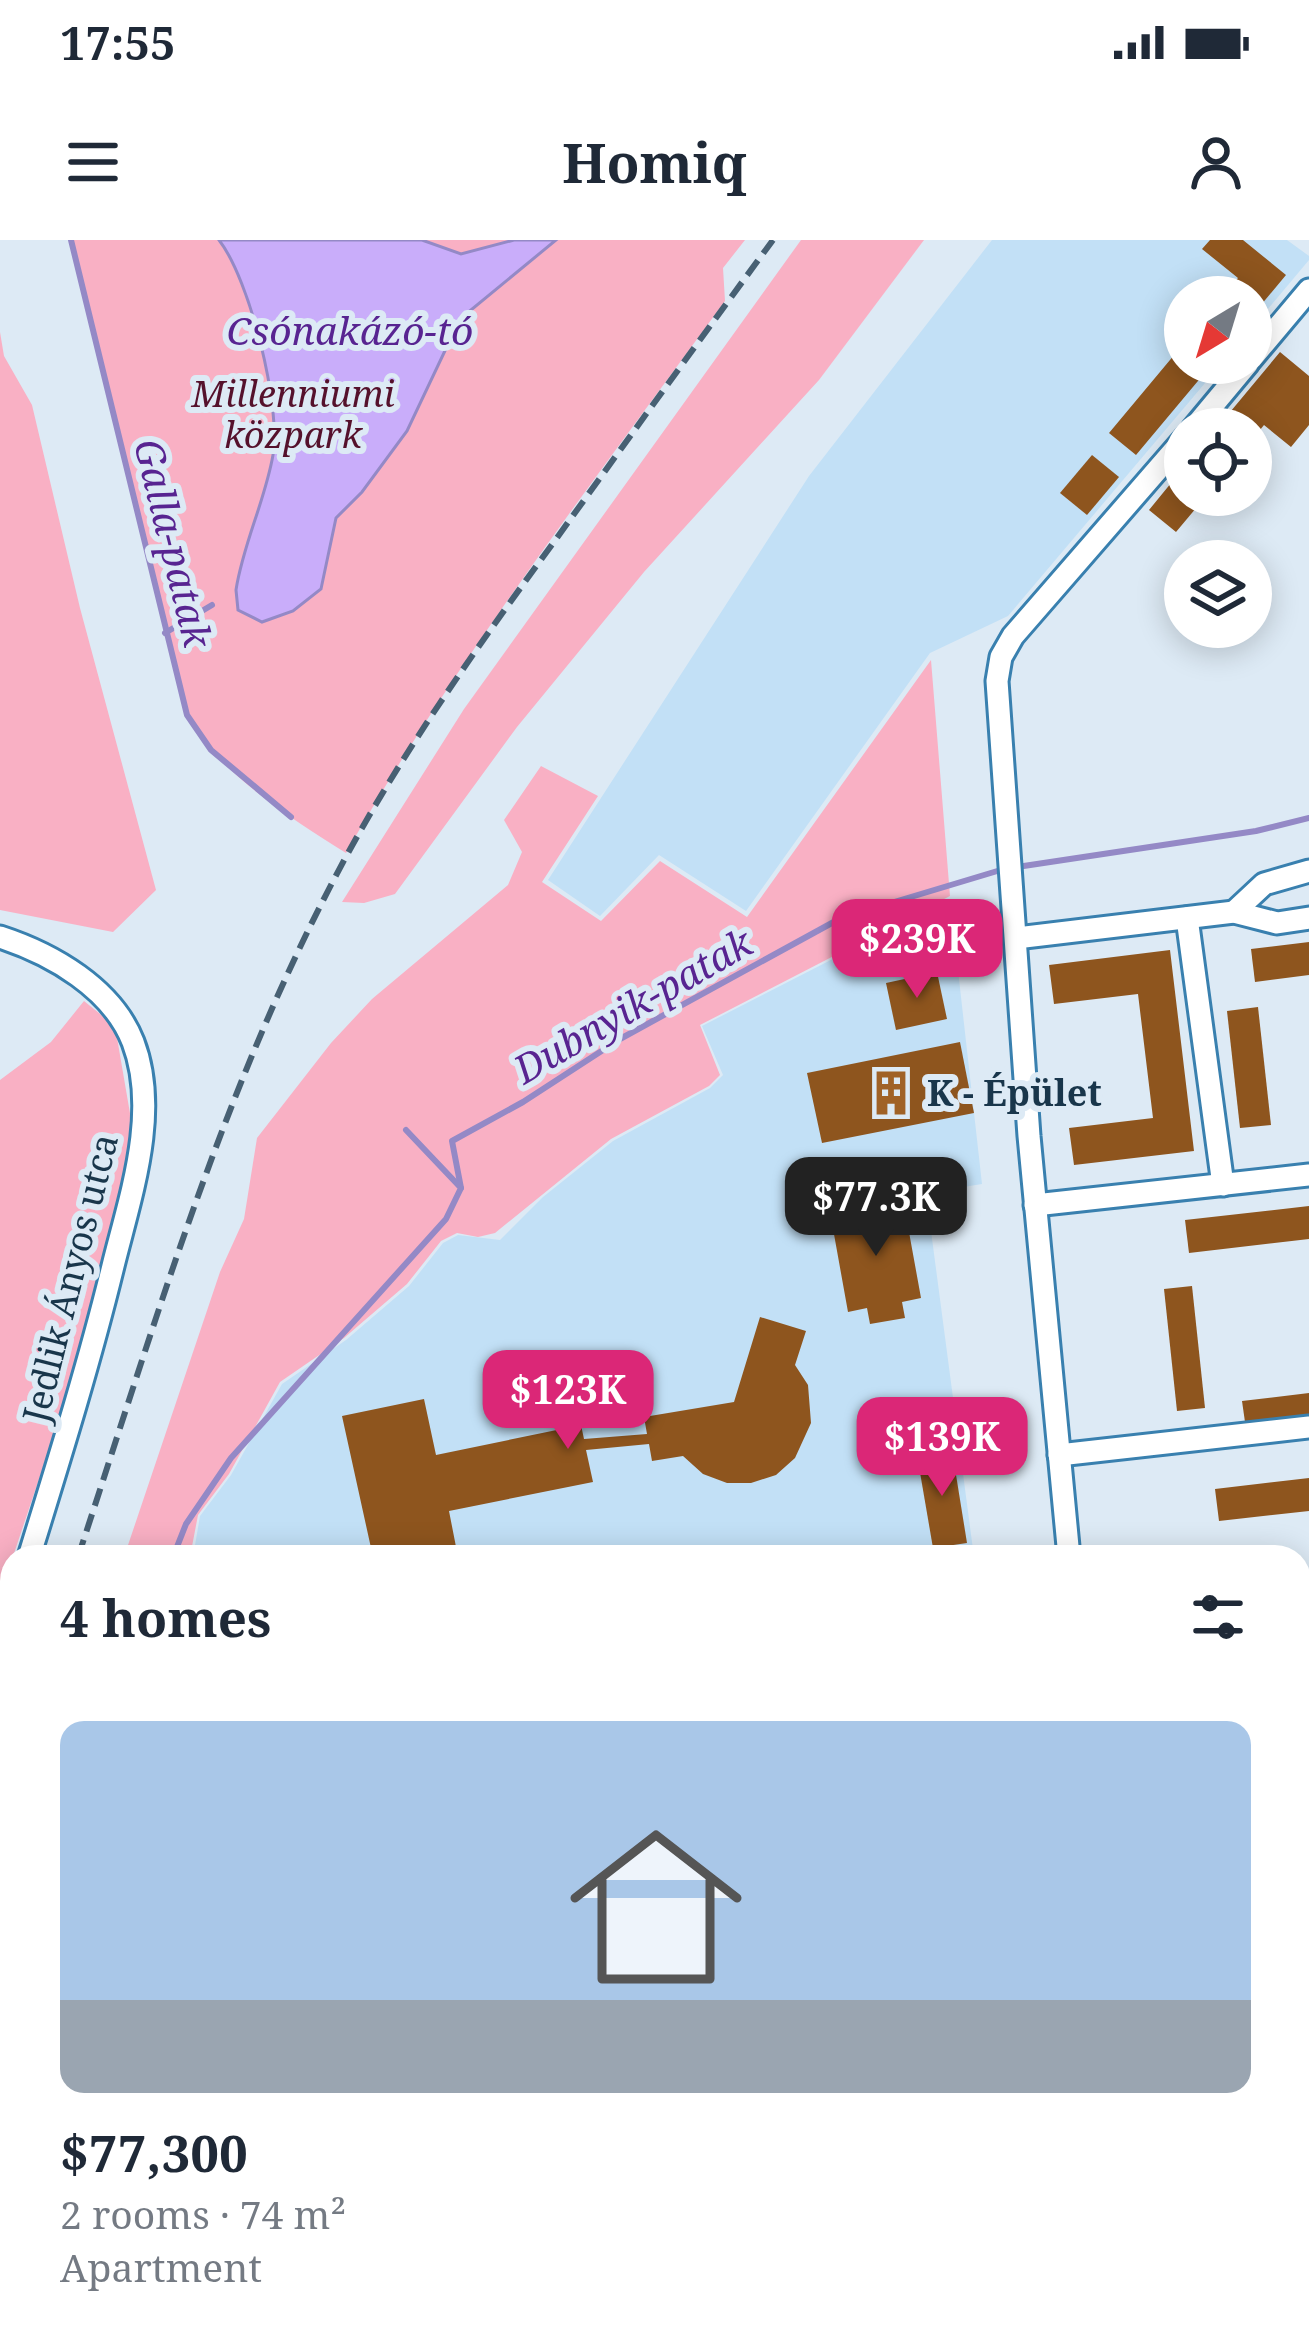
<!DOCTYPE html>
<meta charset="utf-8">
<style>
:root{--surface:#fff;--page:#f6f6f7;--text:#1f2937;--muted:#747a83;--line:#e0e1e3;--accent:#db2777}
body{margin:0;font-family:"Noto Serif",serif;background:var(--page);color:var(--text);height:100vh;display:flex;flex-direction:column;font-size:45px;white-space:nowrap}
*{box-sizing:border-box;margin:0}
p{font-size:39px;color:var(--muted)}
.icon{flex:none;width:66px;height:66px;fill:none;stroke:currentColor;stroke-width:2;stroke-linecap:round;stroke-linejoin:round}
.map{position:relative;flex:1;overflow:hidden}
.sheet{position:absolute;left:0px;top:1305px;width:1311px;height:807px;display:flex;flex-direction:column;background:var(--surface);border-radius:36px 36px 0 0;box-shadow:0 6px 30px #0003}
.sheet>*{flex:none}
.needle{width:78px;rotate:218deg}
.controls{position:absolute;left:1164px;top:36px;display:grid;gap:24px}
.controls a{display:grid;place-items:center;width:108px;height:108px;border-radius:50%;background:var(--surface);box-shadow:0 6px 30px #0003;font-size:60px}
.price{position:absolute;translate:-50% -102px;padding:0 27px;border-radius:24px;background:var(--accent);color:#fff;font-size:39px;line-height:78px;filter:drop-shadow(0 3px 6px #0008)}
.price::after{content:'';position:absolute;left:50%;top:72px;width:36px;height:27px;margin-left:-18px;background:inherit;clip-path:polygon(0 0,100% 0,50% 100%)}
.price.selected{background:#222;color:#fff}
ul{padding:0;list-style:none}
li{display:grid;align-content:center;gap:24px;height:636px;padding:0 60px}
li+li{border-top:3px solid var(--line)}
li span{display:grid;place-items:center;height:372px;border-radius:24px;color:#555}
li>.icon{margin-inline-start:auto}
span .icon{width:216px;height:216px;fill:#fffc;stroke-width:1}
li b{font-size:51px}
h2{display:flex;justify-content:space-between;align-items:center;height:144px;padding:0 60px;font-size:51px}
.status{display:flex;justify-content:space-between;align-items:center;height:84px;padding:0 60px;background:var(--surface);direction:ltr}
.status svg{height:33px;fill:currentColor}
header{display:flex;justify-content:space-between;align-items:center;height:156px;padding:0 60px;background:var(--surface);font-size:54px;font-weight:700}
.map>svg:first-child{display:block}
.built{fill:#c2e0f6}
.green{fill:#f9b0c4}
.water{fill:#c9adfa;stroke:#9489c6;stroke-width:3}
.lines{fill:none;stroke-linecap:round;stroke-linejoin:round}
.stream{stroke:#9489c6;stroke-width:6}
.building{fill:#8e551e}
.street-casing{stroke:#3980af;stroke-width:27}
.secondary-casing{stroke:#3980af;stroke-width:33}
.street{stroke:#fff;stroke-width:21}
.secondary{stroke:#fff;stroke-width:27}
.rail{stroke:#476073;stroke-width:6;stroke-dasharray:18 9;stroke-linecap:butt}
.labels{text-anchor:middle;stroke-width:12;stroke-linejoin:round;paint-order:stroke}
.park-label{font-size:36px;font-style:italic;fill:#55112c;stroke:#ddeaf5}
.poi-label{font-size:36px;font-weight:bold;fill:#19364b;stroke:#ddeaf5;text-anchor:start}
.street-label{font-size:36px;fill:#19364b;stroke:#ddeaf5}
.water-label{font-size:39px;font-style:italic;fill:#582491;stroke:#ddeaf5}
</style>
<div class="status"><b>17:55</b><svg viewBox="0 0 49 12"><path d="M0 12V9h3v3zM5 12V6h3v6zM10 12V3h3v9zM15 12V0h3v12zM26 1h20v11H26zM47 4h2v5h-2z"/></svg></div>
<header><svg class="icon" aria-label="menu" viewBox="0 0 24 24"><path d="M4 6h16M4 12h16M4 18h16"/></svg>Homiq<svg class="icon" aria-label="person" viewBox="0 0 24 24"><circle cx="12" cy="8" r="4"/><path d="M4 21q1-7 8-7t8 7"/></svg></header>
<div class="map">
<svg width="1309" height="2111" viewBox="0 0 1309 2111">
<rect width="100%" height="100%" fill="#ddeaf5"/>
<g class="built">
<path d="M992 0H1287L1309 16V20L1251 89V57H1185V123H1222L1008 376 930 413 746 671 659 615 600 676 548 640 809 236Z"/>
<path d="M950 659 982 944 926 953 974 1317H193L200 1276 231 1235 282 1144 346 1100 409 1046 443 1003 458 995 500 1000 543 957 613 901 710 848 723 835 702 786Z"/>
<path d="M0 1549 12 1555V1655L0 1693Z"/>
<rect x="64" y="2100" width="282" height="11"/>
</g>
<g class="green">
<path d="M71 0H745L723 28 725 61C593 242 457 418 346 613 290 577 220 535 187 475Z"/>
<path d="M801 0H924L819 140 644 332 517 487 395 654 364 663 342 662 464 469Z"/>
<path d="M0 92 4 116 32 165 80 368 156 650 113 692 0 670Z"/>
<path d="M931 420 950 656 700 785 720 835 709 846 611 899 495 993 478 997 457 993 441 1001 407 1044 344 1098 280 1142 229 1234 198 1275 190 1317H124L220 1032 244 979 257 898 331 803 372 759 508 645 522 612 504 580 541 526 598 556 542 642 601 681 660 621 747 677Z"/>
<path d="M84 761 115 786 132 885 117 976 75 1132 0 1355V840L51 802Z"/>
<path d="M12 1655V1812L0 1813V1693Z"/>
<path d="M12 1876V2100H64V2111H0V1876Z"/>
</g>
<path class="water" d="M219 0H422L461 14 514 0H556L460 79 407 191 362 252 336 278 321 349 293 371 262 382 238 370 236 350C243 304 265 261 273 215 281 165 250 40 219 0Z"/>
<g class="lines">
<g class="stream">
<path d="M71 0 187 475 211 510 291 577"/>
<path d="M165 393 212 365"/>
<path d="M1017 627 1256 591 1309 578"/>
<path d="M461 948 452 901 523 862 620 799 841 678 1004 629"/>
<path d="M173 1317 186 1284 231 1218 446 979 461 948 406 890"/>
<path d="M0 1803 12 1756"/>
</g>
</g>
<g class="building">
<path d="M1210 0H1243L1286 35 1251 77V57H1222L1238 38 1202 9Z"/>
<path d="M1185 102V123H1213L1136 215 1109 193Z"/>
<path d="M1280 112 1309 136V185L1291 207 1264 185 1251 201V189H1216Z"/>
<path d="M1092 215 1119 237 1087 275 1060 253Z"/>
<path d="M1185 226V255H1207L1176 292 1149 270Z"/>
<path d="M1309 702V735L1255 742 1251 709Z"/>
<path d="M1170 710 1194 911 1074 925 1069 888 1153 878 1138 754 1054 764 1049 725Z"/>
<path d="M937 732 947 779 896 790 886 743Z"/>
<path d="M1258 767 1271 885 1240 888 1227 771Z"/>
<path d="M960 802 974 873 822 903 807 833Z"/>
<path d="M903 959 921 1058 902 1062 905 1078 870 1084 867 1068 848 1072 830 972Z"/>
<path d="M1309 966V999L1189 1013 1185 980Z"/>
<path d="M1192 1046 1205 1168 1177 1171 1164 1049Z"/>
<path d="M760 1077 806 1091 795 1125 808 1145 811 1183 795 1218 776 1235 751 1243H727L703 1234 683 1216 652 1221 649 1204 586 1210 593 1242 449 1271 458 1317H373L342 1176 424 1159 436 1215 581 1185 584 1199 647 1194 644 1177 734 1162Z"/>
<path d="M1309 1153V1182L1246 1189 1242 1161Z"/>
<path d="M952 1210 967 1303 933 1308 917 1215Z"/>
<path d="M1309 1238V1271L1219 1281 1215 1249Z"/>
<path d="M1309 1492V1532L1299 1533V1493Z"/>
<path d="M1299 1879 1309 1880V1961H1299Z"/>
<path d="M1299 1991H1309V2111H1267V2100H1299Z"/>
<path d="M113 2100H196L195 2111H113Z"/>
<path d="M715 2100 813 2104V2111H715Z"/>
<rect x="966" y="2100" width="38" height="11"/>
</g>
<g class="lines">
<g class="street-casing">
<g id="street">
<path d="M1251 119 1309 50"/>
<path d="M1193 189 1248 123"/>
<path d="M1234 672 1264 644 1309 631"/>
<path d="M1187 678 1223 945"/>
<path d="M0 697C52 714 112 748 133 802 160 872 130 957 113 1026 89 1124 59 1220 29 1317"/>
<path d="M1016 698 1234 672 1277 683 1309 678"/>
<path d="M1035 965 1309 935"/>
<path d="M1059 1215 1309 1187"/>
<path d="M1069 1317 1029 896 997 441 1001 417 1013 396 1185 198"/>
<path d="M0 1402 12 1369"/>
<path d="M1299 1456 1309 1455"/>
<path d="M364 2111V2100"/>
<path d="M603 2111 604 2100"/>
<path d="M821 2111V2100"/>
<path d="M1200 2111V2100"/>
</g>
</g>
<g class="secondary-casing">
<g id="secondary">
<path d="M1299 1689 1309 1687"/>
<path d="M1299 1719 1309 1718"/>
<path d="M0 1851 12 1850"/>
</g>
</g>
<use href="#street" class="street"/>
<use href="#secondary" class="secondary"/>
<g class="rail">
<path d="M78 1317C153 1090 220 858 331 645 395 521 477 407 559 295 630 196 701 98 773 0"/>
<path d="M0 1556 12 1518"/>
<path d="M0 1601 12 1563"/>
</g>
</g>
<defs>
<g id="building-bare" transform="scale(3.6)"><path d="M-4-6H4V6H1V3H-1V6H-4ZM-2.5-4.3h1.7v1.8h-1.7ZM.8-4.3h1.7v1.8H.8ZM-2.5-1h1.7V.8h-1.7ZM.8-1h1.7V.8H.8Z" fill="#a06227" stroke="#ddeaf5" stroke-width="2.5" paint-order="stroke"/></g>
</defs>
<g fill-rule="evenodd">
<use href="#building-bare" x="891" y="853"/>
</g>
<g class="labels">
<g class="park-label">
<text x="293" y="167">Millenniumi<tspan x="293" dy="41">közpark</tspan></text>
</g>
<g class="poi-label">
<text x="927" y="866">K - Épület</text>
</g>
<g class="street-label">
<text transform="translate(70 1038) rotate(-76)" y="13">Jedlik Ányos utca</text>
</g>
<g class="water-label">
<text x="350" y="105">Csónakázó-tó</text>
<text transform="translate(173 303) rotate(76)" y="14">Galla-patak</text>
<text transform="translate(633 766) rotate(-30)" y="14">Dubnyik-patak</text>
</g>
</g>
</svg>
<div class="controls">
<a><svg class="needle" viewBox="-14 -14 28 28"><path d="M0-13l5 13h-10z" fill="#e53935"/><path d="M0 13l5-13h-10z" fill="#747a83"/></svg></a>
<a><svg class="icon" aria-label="locate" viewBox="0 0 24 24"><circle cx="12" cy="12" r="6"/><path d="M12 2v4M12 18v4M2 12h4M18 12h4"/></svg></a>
<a><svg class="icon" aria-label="layers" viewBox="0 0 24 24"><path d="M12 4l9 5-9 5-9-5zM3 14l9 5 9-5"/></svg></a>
</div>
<b class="price" style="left:917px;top:761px">$239K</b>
<b class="price selected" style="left:876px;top:1019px">$77.3K</b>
<b class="price" style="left:568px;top:1212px">$123K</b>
<b class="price" style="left:942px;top:1259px">$139K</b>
<section class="sheet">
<h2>4 homes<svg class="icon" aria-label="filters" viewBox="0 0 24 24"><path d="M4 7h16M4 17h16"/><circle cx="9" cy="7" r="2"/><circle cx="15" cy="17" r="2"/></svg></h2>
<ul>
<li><span style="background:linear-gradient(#a9c7e8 75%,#9aa5b1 0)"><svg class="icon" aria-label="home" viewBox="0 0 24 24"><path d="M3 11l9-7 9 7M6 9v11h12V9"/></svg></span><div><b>$77,300</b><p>2 rooms · 74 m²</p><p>Apartment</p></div></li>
</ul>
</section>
</div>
